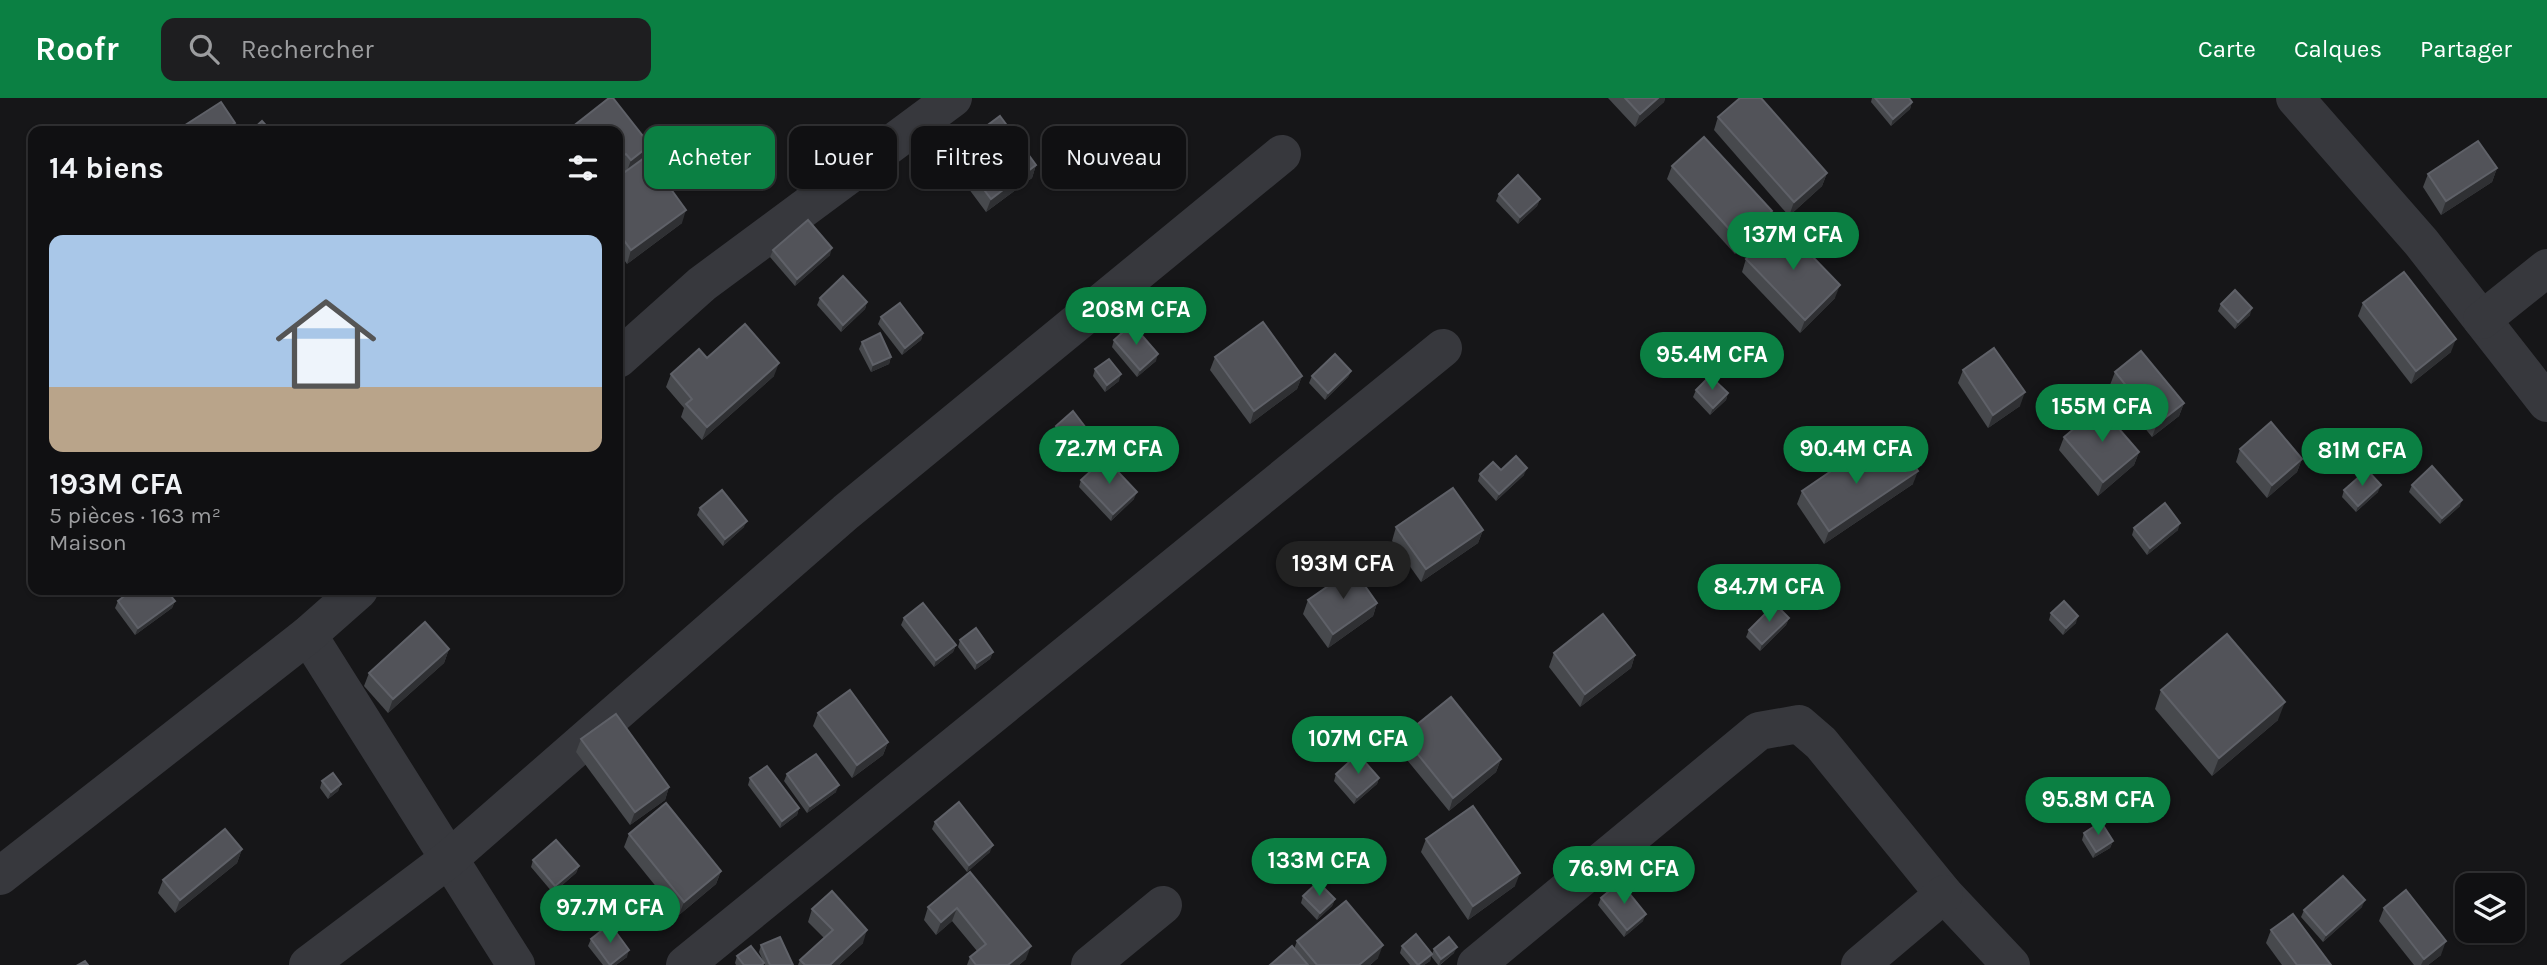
<!DOCTYPE html>
<html lang="fr">
<meta charset="utf-8">
<style>
:root{--surface:#101012;--page:#1e1e20;--text:#f1f3f6;--muted:#9c9d9f;--line:#303032;--accent:#0b8043}
body{margin:0;font-family:Karla,sans-serif;background:var(--page);color:var(--text);height:100vh;display:flex;flex-direction:column;font-size:26px;white-space:nowrap}
*{box-sizing:border-box;margin:0}
p{font-size:23px;color:var(--muted)}
.icon{flex:none;width:38px;height:38px;fill:none;stroke:currentColor;stroke-width:2;stroke-linecap:round;stroke-linejoin:round}
.map{position:relative;flex:1;overflow:hidden}
.side{position:absolute;left:28px;top:28px;width:595px;height:469px;display:flex;flex-direction:column;background:var(--surface);border-radius:14px;box-shadow:0 2px 5px #0004,0 0 0 2px var(--line)}
.side>*{flex:none}
.top-card{position:absolute;left:644px;top:28px;width:665px;height:63px;display:flex;gap:14px}
.tools{position:absolute;left:2455px;top:775px;display:grid;gap:14px}
.tools a{display:grid;place-items:center;width:70px;height:70px;border-radius:14px;background:var(--surface);box-shadow:0 2px 5px #0004,0 0 0 2px var(--line);font-size:35px}
.price{position:absolute;translate:-50% -60px;padding:0 16px;border-radius:24px;background:var(--accent);color:#fff;font-size:23px;line-height:46px;filter:drop-shadow(0 2px 4px #0008)}
.price::after{content:'';position:absolute;left:50%;top:42px;width:21px;height:16px;margin-left:-10px;background:inherit;clip-path:polygon(0 0,100% 0,50% 100%)}
.price.current{background:#222;color:#fff}
ul{padding:0;list-style:none}
li{display:grid;align-content:center;gap:14px;height:371px;padding:0 21px}
li span{display:grid;place-items:center;height:217px;border-radius:14px;color:#555}
li>.icon{margin-inline-start:auto}
span .icon{width:126px;height:126px;fill:#fffc;stroke-width:1}
li b{font-size:30px}
h2{display:flex;justify-content:space-between;align-items:center;height:84px;padding:0 21px;font-size:30px}
.tag{padding:0 24px;border-radius:14px;background:var(--surface);box-shadow:0 2px 5px #0004,0 0 0 2px var(--line);font-size:24px;line-height:63px}
.tag.current{background:var(--accent);color:#fff}
header{display:flex;align-items:center;gap:42px;box-sizing:border-box;height:98px;padding:0 35px;background:var(--accent);color:#fff}
header strong{font-size:33px}
nav{display:flex;gap:38px;margin-inline-start:auto;font-size:24px}
.search{width:490px;height:63px;background:var(--page);display:flex;align-items:center;gap:18px;box-sizing:border-box;padding:0 24px;border-radius:14px;color:var(--muted);font-size:26px}
.map>svg:first-child{display:block}
.lines{fill:none;stroke-linecap:round;stroke-linejoin:round}
.minor{stroke:#37383d;stroke-width:38}
.wall{fill:#47494d}
.shaded-wall{fill:#2f3033}
.building{fill:#525359;stroke:#5f6168;stroke-width:2}
</style>
<header>
<strong>Roofr</strong>
<div class="search"><svg class="icon" aria-label="search" viewBox="0 0 24 24"><circle cx="10" cy="10" r="6"/><path d="M15 15l6 6"/></svg>Rechercher</div>
<nav><a>Carte</a><a>Calques</a><a>Partager</a></nav>
</header>
<div class="map">
<svg width="2547" height="867" viewBox="0 0 2547 867">
<rect width="100%" height="100%" fill="#161618"/>
<g class="lines">
<g class="minor">
<path d="M2295 0 2421 144 2547 305"/>
<path d="M2482 222 2547 170"/>
<path d="M618 261 702 186 953 0"/>
<path d="M308 537 516 867"/>
<path d="M0 778 308 537 359 492"/>
<path d="M308 867 450 760 846 414 1282 56"/>
<path d="M685 867 1443 250"/>
<path d="M1090 867 1163 807"/>
<path d="M1476 867 1759 633 1799 626 1821 645 1944 796 2011 867"/>
<path d="M1860 867 1944 796"/>
</g>
</g>
<g class="wall">
<path d="M1608 0H1665L1664 4 1635 29Z"/>
<path d="M1872 0H1909L1912 4 1910 11 1891 28 1871 4Z"/>
<path d="M1718 19 1827 75 1822 88 1789 118 1714 32Z"/>
<path d="M618 33 646 59 682 125 627 166 618 153V79L625 74 621 69Z"/>
<path d="M965 44 1036 67 1032 80 986 114 957 75 963 61 960 57Z"/>
<path d="M1672 68 1772 113 1767 127 1735 156 1667 81Z"/>
<path d="M2497 70 2492 84 2441 117 2423 89 2428 76Z"/>
<path d="M1499 96 1540 101 1537 108 1518 126 1496 103Z"/>
<path d="M773 152 830 157 795 188 770 159Z"/>
<path d="M1746 161 1835 200 1800 235 1742 174Z"/>
<path d="M820 200 867 204 865 211 841 234 817 207Z"/>
<path d="M2363 205 2451 254 2411 286 2358 218Z"/>
<path d="M2221 206 2250 217 2235 231 2218 213Z"/>
<path d="M881 219 923 235 921 242 902 257 878 226Z"/>
<path d="M1114 242 1156 263 1137 279 1112 249Z"/>
<path d="M862 244 891 259 889 266 871 274 859 251Z"/>
<path d="M1215 259 1302 278 1297 291 1250 326 1210 272Z"/>
<path d="M707 260 774 278 702 342 681 319 684 310 666 289 671 276Z"/>
<path d="M1095 271 1119 283 1105 294 1093 278Z"/>
<path d="M1963 272 2020 308 1988 330 1958 285Z"/>
<path d="M1351 273 1348 279 1325 302 1309 285 1312 278Z"/>
<path d="M2115 274 2184 305 2179 318 2152 339 2110 287Z"/>
<path d="M1696 292 1728 295 1726 302 1710 317 1693 299Z"/>
<path d="M1056 328 1097 354 1080 367 1054 335Z"/>
<path d="M2064 339 2139 354 2134 367 2098 398 2059 352Z"/>
<path d="M2240 351 2302 361 2297 374 2267 400 2236 364Z"/>
<path d="M1874 370 1913 386 1824 446 1797 406 1802 393Z"/>
<path d="M1501 372 1524 377 1496 403 1478 383 1480 376Z"/>
<path d="M1081 382 1134 401 1111 423 1079 389Z"/>
<path d="M2412 387 2460 408 2440 426 2409 394Z"/>
<path d="M2344 392 2378 394 2356 414 2342 399Z"/>
<path d="M700 410 744 429 723 448 697 417Z"/>
<path d="M1396 429 1483 432 1478 445 1421 484 1392 443Z"/>
<path d="M2134 430 2178 432 2147 457 2132 437Z"/>
<path d="M1308 502 1377 505 1373 518 1328 550 1303 516Z"/>
<path d="M118 503H175L172 510 135 537 115 510Z"/>
<path d="M2051 515 2076 525 2063 537 2049 522Z"/>
<path d="M904 520 956 547 953 554 934 569 901 527Z"/>
<path d="M1789 520 1786 527 1760 553 1746 539 1749 532Z"/>
<path d="M960 542 993 554 990 561 975 572 958 549Z"/>
<path d="M449 551 444 565 388 615 364 588 369 575Z"/>
<path d="M1554 555 1635 557 1631 570 1580 609 1549 569Z"/>
<path d="M2161 592 2278 622 2212 678 2155 611Z"/>
<path d="M818 615 888 644 883 657 852 680 813 628Z"/>
<path d="M1403 638 1501 661 1496 674 1449 713 1398 651Z"/>
<path d="M581 641 669 689 665 702 630 727 576 654Z"/>
<path d="M787 676 836 694 807 715 784 683Z"/>
<path d="M1336 676 1379 680 1377 686 1354 706 1334 683Z"/>
<path d="M750 680 799 710 797 717 780 730 748 687Z"/>
<path d="M322 683 341 686 338 693 328 701 320 690Z"/>
<path d="M935 724 990 754 967 774 932 731Z"/>
<path d="M2084 735 2113 743 2110 750 2093 760 2082 742Z"/>
<path d="M629 736 721 773 716 786 679 817 624 749Z"/>
<path d="M1426 741 1515 788 1468 822 1421 754Z"/>
<path d="M242 751 237 765 175 815 158 795 163 782Z"/>
<path d="M533 762 579 768 576 775 553 795 531 769Z"/>
<path d="M970 774 1026 861 1019 867H967L970 859 977 853 952 823 936 837 924 822 928 809Z"/>
<path d="M1303 798 1335 801 1332 808 1317 822 1301 805Z"/>
<path d="M1601 800 1643 823 1624 839 1598 807Z"/>
<path d="M2362 809 2323 844 2301 819 2304 812Z"/>
<path d="M2384 810 2441 857 2428 867H2414L2379 823Z"/>
<path d="M812 811 863 845 839 867H798L800 862 824 840 808 824Z"/>
<path d="M2271 832 2331 867H2282L2266 845Z"/>
<path d="M591 841 627 859 616 867H603L588 848Z"/>
<path d="M1297 843 1378 860 1370 867H1270L1294 851Z"/>
<path d="M761 847 793 867H765L759 854Z"/>
<path d="M1402 848 1432 856 1434 851 1454 855 1440 867H1438L1431 858 1430 863 1424 867H1410L1400 855Z"/>
<path d="M737 858 763 867H736L735 865Z"/>
</g>
<g class="shaded-wall">
<path d="M1658 0H1665L1664 4 1635 29 1640 16Z"/>
<path d="M1912 4 1910 11 1891 28 1893 21Z"/>
<path d="M235 25 232 32 230 33H222Z"/>
<path d="M650 47 645 60 626 76 631 62Z"/>
<path d="M626 56 621 69 618 72V62Z"/>
<path d="M1036 67 1032 80 986 114 991 101Z"/>
<path d="M2497 70 2492 84 2441 117 2446 103Z"/>
<path d="M1827 75 1822 88 1789 118 1794 104Z"/>
<path d="M1540 101 1537 108 1518 126 1520 119Z"/>
<path d="M686 112 682 125 627 166 631 152Z"/>
<path d="M1772 113 1767 127 1735 156 1740 143Z"/>
<path d="M832 150 830 157 795 188 797 181Z"/>
<path d="M1840 187 1835 200 1800 235 1805 222Z"/>
<path d="M867 204 865 211 841 234 843 227Z"/>
<path d="M2252 210 2250 217 2235 231 2238 224Z"/>
<path d="M923 235 921 242 902 257 905 250Z"/>
<path d="M2456 241 2451 254 2411 286 2416 273Z"/>
<path d="M1158 256 1156 263 1137 279 1140 272Z"/>
<path d="M891 259 889 266 871 274 873 267Z"/>
<path d="M779 265 774 278 702 342 707 329Z"/>
<path d="M1351 273 1348 279 1325 302 1328 295Z"/>
<path d="M1121 276 1119 283 1105 294 1107 287Z"/>
<path d="M1302 278 1297 291 1250 326 1254 313Z"/>
<path d="M2025 294 2020 308 1988 330 1993 317Z"/>
<path d="M1728 295 1726 302 1710 317 1713 310Z"/>
<path d="M2184 305 2179 318 2152 339 2157 326Z"/>
<path d="M1099 347 1097 354 1080 367 1083 360Z"/>
<path d="M2139 354 2134 367 2098 398 2103 384Z"/>
<path d="M2302 361 2297 374 2267 400 2272 387Z"/>
<path d="M1527 370 1524 377 1496 403 1499 396Z"/>
<path d="M1918 373 1913 386 1824 446 1829 433Z"/>
<path d="M2381 387 2378 394 2356 414 2358 408Z"/>
<path d="M1137 394 1134 401 1111 423 1113 416Z"/>
<path d="M2462 402 2460 408 2440 426 2442 420Z"/>
<path d="M747 423 744 429 723 448 725 441Z"/>
<path d="M2180 425 2178 432 2147 457 2150 450Z"/>
<path d="M1483 432 1478 445 1421 484 1426 471Z"/>
<path d="M175 503 172 510 135 537 138 530Z"/>
<path d="M1377 505 1373 518 1328 550 1333 536Z"/>
<path d="M2078 518 2076 525 2063 537 2066 530Z"/>
<path d="M1789 520 1786 527 1760 553 1762 546Z"/>
<path d="M956 547 953 554 934 569 936 562Z"/>
<path d="M449 551 444 565 388 615 393 601Z"/>
<path d="M993 554 990 561 975 572 977 565Z"/>
<path d="M1635 557 1631 570 1580 609 1585 596Z"/>
<path d="M2285 604 2278 622 2212 678 2219 660Z"/>
<path d="M888 644 883 657 852 680 857 667Z"/>
<path d="M1501 661 1496 674 1449 713 1453 700Z"/>
<path d="M1379 680 1377 686 1354 706 1357 699Z"/>
<path d="M341 686 338 693 328 701 331 694Z"/>
<path d="M839 687 836 694 807 715 810 708Z"/>
<path d="M669 689 665 702 630 727 635 714Z"/>
<path d="M799 710 797 717 780 730 782 723Z"/>
<path d="M2113 743 2110 750 2093 760 2096 754Z"/>
<path d="M993 747 990 754 967 774 969 767Z"/>
<path d="M242 751 237 765 175 815 180 802Z"/>
<path d="M579 768 576 775 553 795 555 788Z"/>
<path d="M721 773 716 786 679 817 684 804Z"/>
<path d="M1520 775 1515 788 1468 822 1473 808Z"/>
<path d="M1335 801 1332 808 1317 822 1320 815Z"/>
<path d="M2365 802 2362 809 2323 844 2326 837Z"/>
<path d="M957 810 952 823 936 837 941 824Z"/>
<path d="M1646 816 1643 823 1624 839 1627 832Z"/>
<path d="M867 832 863 845 839 867H830Z"/>
<path d="M2446 843 2441 857 2428 867H2421L2424 861Z"/>
<path d="M1383 847 1378 860 1370 867H1359Z"/>
<path d="M1031 848 1026 861 1019 867H1008Z"/>
<path d="M1457 849 1454 855 1439 867 1441 861Z"/>
<path d="M629 852 627 859 616 867H610Z"/>
<path d="M1432 856 1430 863 1424 867H1418Z"/>
</g>
<g class="building">
<path d="M609 0H613L650 47 631 62 626 56 618 62V33H567Z"/>
<path d="M1625 0H1658L1640 16Z"/>
<path d="M1740 0H1761L1827 75 1794 104 1718 19Z"/>
<path d="M1875 0H1909L1912 4 1893 21Z"/>
<path d="M221 4 235 25 222 33H176Z"/>
<path d="M1000 18 1036 67 991 101 962 62 973 54 965 44Z"/>
<path d="M262 23 271 33H251Z"/>
<path d="M1704 39 1772 113 1740 143 1672 68Z"/>
<path d="M2478 43 2497 70 2446 103 2428 76Z"/>
<path d="M647 58 686 112 631 152 618 134V79Z"/>
<path d="M1518 77 1540 101 1520 119 1499 96Z"/>
<path d="M808 122 832 150 797 181 773 152Z"/>
<path d="M1782 127 1840 187 1805 222 1746 161Z"/>
<path d="M2404 174 2456 241 2416 273 2363 205Z"/>
<path d="M843 178 867 204 843 227 820 200Z"/>
<path d="M2235 192 2252 210 2238 224 2221 206Z"/>
<path d="M900 205 923 235 905 250 881 219Z"/>
<path d="M1263 224 1302 278 1254 313 1215 259Z"/>
<path d="M745 226 779 265 707 329 686 306 692 301 671 276 699 251 707 260Z"/>
<path d="M1132 226 1158 256 1140 272 1114 242Z"/>
<path d="M880 235 891 259 873 267 862 244Z"/>
<path d="M1994 250 2025 294 1993 317 1963 272Z"/>
<path d="M2141 253 2184 305 2157 326 2115 274Z"/>
<path d="M1335 256 1351 273 1328 295 1312 278Z"/>
<path d="M1109 261 1121 276 1107 287 1095 271Z"/>
<path d="M1710 278 1728 295 1713 310 1696 292Z"/>
<path d="M2100 309 2139 354 2103 384 2064 339Z"/>
<path d="M1073 313 1099 347 1083 360 1056 328Z"/>
<path d="M2271 324 2302 361 2272 387 2240 351Z"/>
<path d="M1903 350 1918 373 1829 433 1802 393 1862 352 1874 370Z"/>
<path d="M1516 358 1527 370 1499 396 1480 376 1493 364 1501 372Z"/>
<path d="M1105 360 1137 394 1113 416 1081 382Z"/>
<path d="M2432 368 2462 402 2442 420 2412 387Z"/>
<path d="M2367 372 2381 387 2358 408 2344 392Z"/>
<path d="M1453 390 1483 432 1426 471 1396 429Z"/>
<path d="M722 392 747 423 725 441 700 410Z"/>
<path d="M2165 405 2180 425 2150 450 2134 430Z"/>
<path d="M1353 471 1377 505 1333 536 1308 502Z"/>
<path d="M132 492H166L175 503 138 530 118 503Z"/>
<path d="M2064 503 2078 518 2066 530 2051 515Z"/>
<path d="M923 505 956 547 936 562 904 520Z"/>
<path d="M1775 506 1789 520 1762 546 1749 532Z"/>
<path d="M1603 516 1635 557 1585 596 1554 555Z"/>
<path d="M425 524 449 551 393 601 369 575Z"/>
<path d="M976 530 993 554 977 565 960 542Z"/>
<path d="M2227 536 2285 604 2219 660 2161 592Z"/>
<path d="M850 592 888 644 857 667 818 615Z"/>
<path d="M1451 599 1501 661 1453 700 1403 638Z"/>
<path d="M616 616 669 689 635 714 581 641Z"/>
<path d="M816 656 839 687 810 708 787 676Z"/>
<path d="M1358 656 1379 680 1357 699 1336 676Z"/>
<path d="M767 668 799 710 782 723 750 680Z"/>
<path d="M333 675 341 686 331 694 322 683Z"/>
<path d="M959 704 993 747 969 767 935 724Z"/>
<path d="M666 705 721 773 684 804 629 736Z"/>
<path d="M1473 708 1520 775 1473 808 1426 741Z"/>
<path d="M2101 724 2113 743 2096 754 2084 735Z"/>
<path d="M225 731 242 751 180 802 163 782Z"/>
<path d="M556 742 579 768 555 788 533 762Z"/>
<path d="M970 774 1031 848 1008 867H976L970 859 986 846 957 810 941 824 928 809Z"/>
<path d="M2343 778 2365 802 2326 837 2304 812Z"/>
<path d="M1318 784 1335 801 1320 815 1303 798Z"/>
<path d="M1620 784 1646 816 1627 832 1601 800Z"/>
<path d="M2406 792 2446 843 2424 861 2384 810Z"/>
<path d="M832 793 867 832 830 867H805L800 862 833 832 812 811Z"/>
<path d="M1346 803 1383 847 1359 867H1317L1297 843Z"/>
<path d="M2293 816 2331 867H2297L2271 832Z"/>
<path d="M610 826 629 852 610 867 591 841Z"/>
<path d="M1416 836 1432 856 1418 867 1402 848Z"/>
<path d="M780 839 793 867H770L761 847Z"/>
<path d="M1449 839 1457 849 1441 861 1434 851Z"/>
<path d="M751 848 764 865 762 867H744L737 858Z"/>
<path d="M1292 848 1308 867H1270Z"/>
<path d="M85 863 88 867H78Z"/>
</g>
</svg>
<div class="tools">
<a><svg class="icon" aria-label="layers" viewBox="0 0 24 24"><path d="M12 4l9 5-9 5-9-5zM3 14l9 5 9-5"/></svg></a>
</div>
<b class="price" style="left:1793px;top:174px">137M CFA</b>
<b class="price" style="left:1136px;top:249px">208M CFA</b>
<b class="price" style="left:1712px;top:294px">95.4M CFA</b>
<b class="price" style="left:2102px;top:346px">155M CFA</b>
<b class="price" style="left:1109px;top:388px">72.7M CFA</b>
<b class="price" style="left:1856px;top:388px">90.4M CFA</b>
<b class="price" style="left:2362px;top:390px">81M CFA</b>
<b class="price current" style="left:1343px;top:503px">193M CFA</b>
<b class="price" style="left:1769px;top:526px">84.7M CFA</b>
<b class="price" style="left:1358px;top:678px">107M CFA</b>
<b class="price" style="left:2098px;top:739px">95.8M CFA</b>
<b class="price" style="left:1319px;top:800px">133M CFA</b>
<b class="price" style="left:1624px;top:808px">76.9M CFA</b>
<b class="price" style="left:610px;top:847px">97.7M CFA</b>
<div class="top-card">
<a class="tag current">Acheter</a>
<a class="tag">Louer</a>
<a class="tag">Filtres</a>
<a class="tag">Nouveau</a>
</div>
<section class="side">
<h2>14 biens<svg class="icon" aria-label="filters" viewBox="0 0 24 24"><path d="M4 7h16M4 17h16"/><circle cx="9" cy="7" r="2"/><circle cx="15" cy="17" r="2"/></svg></h2>
<ul>
<li><span style="background:linear-gradient(#a9c7e8 70%,#b9a48a 0)"><svg class="icon" aria-label="home" viewBox="0 0 24 24"><path d="M3 11l9-7 9 7M6 9v11h12V9"/></svg></span><div><b>193M CFA</b><p>5 pièces · 163 m²</p><p>Maison</p></div></li>
</ul>
</section>
</div>
